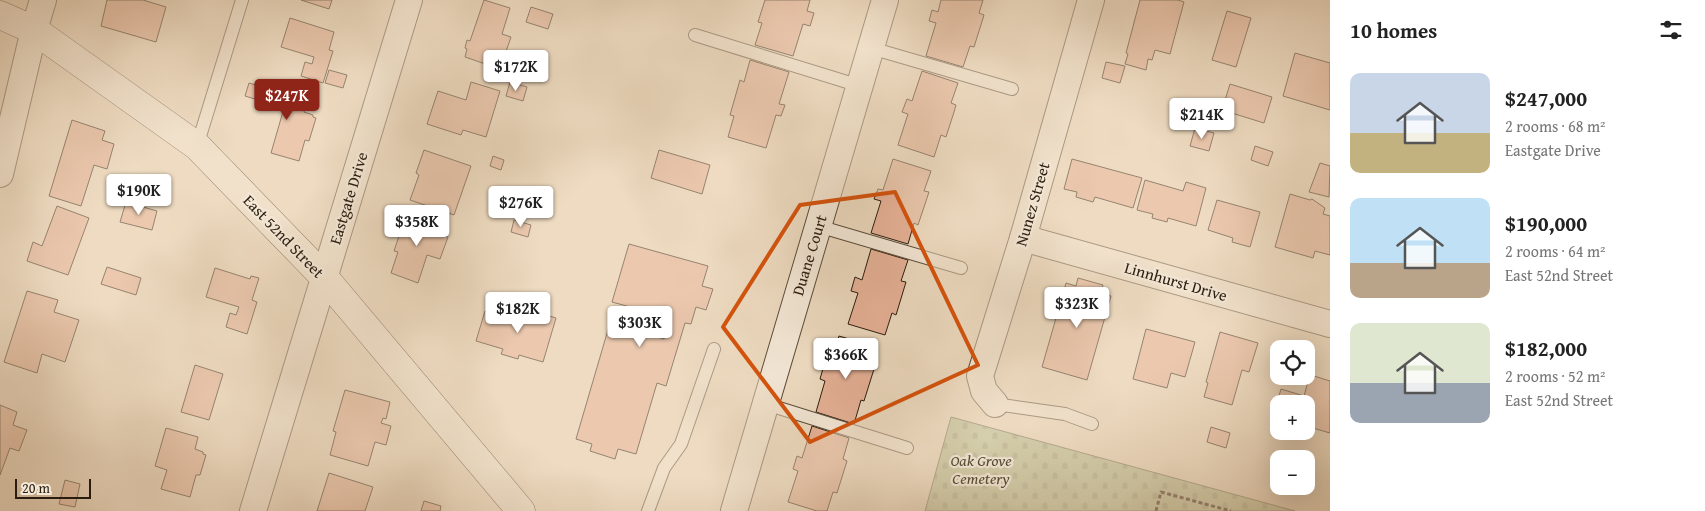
<!DOCTYPE html>
<meta charset="utf-8">
<style>
:root{--surface:#fff;--page:#f6f6f6;--text:#222;--muted:#767676;--accent:#8f2418}
body{margin:0;font-family:"Gentium Book Plus",serif;background:var(--page);color:var(--text);height:100vh;display:flex;flex-direction:column;font-size:19px;white-space:nowrap}
*{box-sizing:border-box;margin:0}
p{font-size:16px;color:var(--muted)}
.icon{flex:none;width:28px;height:28px;fill:none;stroke:currentColor;stroke-width:2;stroke-linecap:round;stroke-linejoin:round}
.map{position:relative;flex:1;overflow:hidden}
.panel{display:flex;flex-direction:column;background:var(--surface);width:375px}
.panel>*{flex:none}
.fabs{position:absolute;left:1270px;top:340px;display:grid;gap:10px}
.fabs a{display:grid;place-items:center;width:45px;height:45px;border-radius:10px;background:var(--surface);box-shadow:0 5px 20px #0002;font-size:25px}
.scale{position:absolute;left:15px;bottom:12px;width:76px;box-sizing:border-box;padding-left:5px;border:2px solid #2a1c0e;border-top:0;font-size:14px;line-height:18px;white-space:nowrap;color:#2a1c0e;-webkit-text-stroke:4px #f4e8d7;paint-order:stroke}
.price{position:absolute;translate:-50% -42px;padding:0 11px;border-radius:5px;background:#fff;color:#222;font-size:16px;line-height:32px;filter:drop-shadow(0 1px 2px #0008)}
.price::after{content:'';position:absolute;left:50%;top:30px;width:15px;height:11px;margin-left:-8px;background:inherit;clip-path:polygon(0 0,100% 0,50% 100%)}
.price.current{background:var(--accent);color:#fff}
ul{padding:0;list-style:none}
li{display:flex;align-items:center;gap:15px;height:125px;padding:0 20px}
li span{display:grid;place-items:center;flex:none;width:140px;height:100px;border-radius:10px;color:#555}
li>.icon{margin-inline-start:auto}
span .icon{width:60px;height:60px;fill:#fffc;stroke-width:1}
li b{font-size:21px}
h2{display:flex;justify-content:space-between;align-items:center;height:60px;padding:0 20px;font-size:21px}
main{display:flex;flex:1;min-height:0}
.map>svg:first-child{display:block}
.cemetery{fill:url(#cemetery-stones);stroke:#706e52}
.building{fill:#e7b298;stroke:#2a1c0e}
.lines{fill:none;stroke-linecap:round;stroke-linejoin:round}
.service-casing{stroke:#5b4c3b;stroke-width:14}
.minor-casing{stroke:#5b4c3b;stroke-width:28}
.secondary-casing{stroke:#2a1c0e;stroke-width:29}
.path{stroke:#2a1c0e;stroke-width:3;stroke-dasharray:4 2.5;stroke-linecap:butt}
.service{stroke:#f4e8d7;stroke-width:12}
.minor{stroke:#f4e8d7;stroke-width:26}
.secondary{stroke:#f4e8d7;stroke-width:28}
.marked{fill:none;stroke:#d5530c;stroke-width:4;stroke-linejoin:round}
.labels{text-anchor:middle;stroke-width:4.5;stroke-linejoin:round;paint-order:stroke}
.street-label{font-size:16px;fill:#2a1c0e;stroke:#f4e8d7}
.park-label{font-size:16px;font-style:italic;fill:#544e36;stroke:#f4e8d7}
</style>
<main>
<div class="map">
<svg width="1330" height="511" viewBox="0 0 1330 511">
<defs>
<pattern id="cemetery-stones" width="16" height="16" patternUnits="userSpaceOnUse" patternTransform="scale(1.25)"><rect width="16" height="16" fill="#b6c195"/><path d="M2 7V4a2 2 0 0 1 4 0v3zM10 15v-3a2 2 0 0 1 4 0v3z" fill="#9da57f"/></pattern>
</defs>
<rect width="100%" height="100%" fill="#eedbc1"/>
<filter id="stains"><feTurbulence type="fractalNoise" baseFrequency=".004" numOctaves="4"/><feColorMatrix values="0 0 0 0 .2 0 0 0 0 .09 0 0 0 0 .02 0 0 0 .5 -.17"/></filter>
<radialGradient id="worn" r=".72"><stop offset=".6" stop-color="#630" stop-opacity="0"/><stop offset="1" stop-color="#630" stop-opacity=".3"/></radialGradient>
<path class="cemetery" d="M951 417 1295 511H925Z"/>
<g class="building">
<path d="M107 0H143L166 7 156 42 101 26Z"/>
<path d="M301 0H332L329 9Z"/>
<path d="M484 0 510 8 502 34 511 37 500 69 465 57 467 49 465 48 467 40 470 41Z"/>
<path d="M765 0H810L807 11 814 13 810 26 803 24 793 56 755 45 762 23 758 22Z"/>
<path d="M941 0H983L979 13 984 15 974 47 970 46 963 67 926 56 936 23 929 21 932 10 938 12Z"/>
<path d="M1140 0H1178L1184 2 1170 54 1155 50 1152 60 1148 59 1146 70 1125 64 1128 54 1126 53Z"/>
<path d="M531 7 553 14 548 29 526 22Z"/>
<path d="M1227 11 1251 18 1236 67 1212 60Z"/>
<path d="M290 18 334 32 329 50 333 51 323 83 301 76 305 62 312 64 314 57 281 47Z"/>
<path d="M1295 53 1330 63V110L1283 96Z"/>
<path d="M750 60 789 72 779 104 785 105 781 116 776 115 766 148 728 137 734 116 730 115 740 80 744 82Z"/>
<path d="M1106 62 1125 66 1120 83 1102 78Z"/>
<path d="M329 70 347 75 343 88 325 83Z"/>
<path d="M922 71 958 83 951 103 956 105 954 112 946 137 941 135 934 157 898 145 908 114 902 112 907 99 912 101Z"/>
<path d="M471 82 500 91 486 137 463 130 461 135 427 124 438 91 466 100Z"/>
<path d="M510 82 527 87 523 101 506 96Z"/>
<path d="M249 83 308 101 304 112 313 115V117L316 118 309 141 305 140 299 161 271 153 284 108 245 96Z"/>
<path d="M1230 84 1272 97 1264 123 1222 110Z"/>
<path d="M72 120 105 131 102 140 114 144 107 169 94 165 81 206 49 196Z"/>
<path d="M1195 128 1214 133 1209 151 1190 146Z"/>
<path d="M1255 146 1273 152 1268 166 1251 160Z"/>
<path d="M424 150 471 166 454 215 410 200 419 175 416 173Z"/>
<path d="M659 150 710 165 702 194 651 178Z"/>
<path d="M493 156 504 160 501 170 490 166Z"/>
<path d="M893 159 931 171 924 191 929 192 918 225 914 223 908 244 871 233 881 201 874 199 878 189 883 190Z"/>
<path d="M1072 159 1142 178 1133 208 1095 197 1093 202 1076 197 1077 192 1064 189Z"/>
<path d="M1320 163 1330 166 1329 197 1309 192Z"/>
<path d="M1145 180 1183 191 1186 182 1206 188 1196 226 1168 218 1167 222 1152 218 1153 214 1137 210Z"/>
<path d="M1290 194 1310 200 1312 199 1325 208 1323 214 1330 216V255L1315 251 1313 258 1275 247Z"/>
<path d="M1217 200 1260 212 1250 247 1232 242 1233 238 1208 230Z"/>
<path d="M126 202 157 211 152 230 120 222Z"/>
<path d="M57 206 89 218 68 275 27 261 33 242 42 246Z"/>
<path d="M409 214 438 224 435 232 448 237 440 259 427 255 418 283 391 273 398 252 394 251 402 227 405 228Z"/>
<path d="M514 220 531 225 528 237 511 232Z"/>
<path d="M629 244 708 266 702 286 713 289 706 310 696 307 691 324 685 323 666 386 657 383 636 454 618 449 615 459 590 451 592 444 576 439 610 323 664 339 670 318 612 302Z"/>
<path d="M871 249 908 260 901 281 906 282 896 315 892 313 885 335 848 324 858 293 851 291 855 277 862 280Z"/>
<path d="M107 267 141 278 136 295 101 284Z"/>
<path d="M215 268 250 279 251 276 259 278 252 300 257 302 247 334 226 327 230 313 236 315 239 307 206 297Z"/>
<path d="M1078 278 1103 285 1100 293 1111 296 1087 380 1042 367 1066 283 1076 286Z"/>
<path d="M27 291 58 300 54 312 79 320 65 362 42 354 37 373 4 362Z"/>
<path d="M526 309 556 318 543 362 519 355 518 359 501 354 503 349 476 341 485 311 522 322Z"/>
<path d="M1146 329 1195 342 1185 377 1171 373 1167 388 1133 379Z"/>
<path d="M1220 332 1258 343 1249 372 1242 370 1232 405 1204 397 1208 383 1206 382Z"/>
<path d="M839 336 877 347 870 368 874 369 864 401 861 400 854 424 816 412 825 381 820 379 824 365 829 367Z"/>
<path d="M195 365 223 374 209 420 181 412Z"/>
<path d="M1311 375 1330 381V433L1306 426V404H1279V418L1273 416 1281 389 1304 396 1309 378 1310 379Z"/>
<path d="M345 390 390 402 386 419 383 418 381 423 391 426 386 445 375 442 368 466 330 455 336 432 333 431Z"/>
<path d="M0 405 17 412 13 425 27 430 19 451 10 448 0 475Z"/>
<path d="M812 426 849 438 843 459 847 461 837 493 833 492 827 511H817L788 502 798 471 793 469 797 456 802 458Z"/>
<path d="M1211 427 1230 433 1226 448 1207 442Z"/>
<path d="M166 428 198 437 195 449 203 452V454L206 455 200 475H196L190 497 161 489 167 470 155 466Z"/>
<path d="M329 473 373 487 365 511H317Z"/>
<path d="M65 480 80 484 75 507 59 504Z"/>
<path d="M424 501 441 506 440 511H421Z"/>
</g>
<g class="lines">
<g class="service-casing">
<g id="service">
<path d="M695 35 860 86"/>
<path d="M871 48 1012 89"/>
<path d="M197 146 242 0"/>
<path d="M818 226 961 268"/>
<path d="M766 404 907 448"/>
<path d="M995 404 1065 414 1092 424"/>
<path d="M648 511 664 468 681 444 714 349"/>
</g>
</g>
<g class="minor-casing">
<g id="minor">
<path d="M0 174 34 30 43 0"/>
<path d="M1023 238 1330 324"/>
<path d="M995 404 984 391 980 376 1023 238 1091 0"/>
<path d="M253 511 409 0"/>
<path d="M734 511 885 0"/>
</g>
</g>
<g class="secondary-casing">
<path id="secondary" d="M0 15 34 30 197 146 324 277 521 511"/>
</g>
<path class="path" d="M1156 511 1161 492 1231 511"/>
<use href="#service" class="service"/>
<use href="#minor" class="minor"/>
<use href="#secondary" class="secondary"/>
</g>
<path d="M0 0H1330V511H0ZM895 192 978 365 810 442 723 327 800 205Z" fill="#eedbc1" fill-opacity=".55" fill-rule="evenodd"/>
<path class="marked" d="M895 192 978 365 810 442 723 327 800 205Z"/>
<g class="labels">
<g class="street-label">
<text transform="translate(348 198) rotate(-73)" y="6">Eastgate Drive</text>
<text transform="translate(1032 204) rotate(-74)" y="6">Nunez Street</text>
<text transform="translate(284 236) rotate(46)" y="6">East 52nd Street</text>
<text transform="translate(809 255) rotate(-73)" y="6">Duane Court</text>
<text transform="translate(1176 281) rotate(16)" y="6">Linnhurst Drive</text>
</g>
<g class="park-label">
<text x="981" y="466">Oak Grove<tspan x="981" dy="18">Cemetery</tspan></text>
</g>
</g>
<rect width="100%" height="100%" filter="url(#stains)"/>
<rect width="100%" height="100%" fill="url(#worn)"/>
</svg>
<div class="fabs">
<a><svg class="icon" aria-label="locate" viewBox="0 0 24 24"><circle cx="12" cy="12" r="6"/><path d="M12 2v4M12 18v4M2 12h4M18 12h4"/></svg></a>
<a>+</a>
<a>−</a>
</div>
<div class="scale">20 m</div>
<b class="price" style="left:516px;top:92px">$172K</b>
<b class="price current" style="left:287px;top:121px">$247K</b>
<b class="price" style="left:1202px;top:140px">$214K</b>
<b class="price" style="left:139px;top:216px">$190K</b>
<b class="price" style="left:521px;top:228px">$276K</b>
<b class="price" style="left:417px;top:247px">$358K</b>
<b class="price" style="left:1077px;top:329px">$323K</b>
<b class="price" style="left:518px;top:334px">$182K</b>
<b class="price" style="left:640px;top:348px">$303K</b>
<b class="price" style="left:846px;top:380px">$366K</b>
</div>
<section class="panel">
<h2>10 homes<svg class="icon" aria-label="filters" viewBox="0 0 24 24"><path d="M4 7h16M4 17h16"/><circle cx="9" cy="7" r="2"/><circle cx="15" cy="17" r="2"/></svg></h2>
<ul>
<li><span style="background:linear-gradient(#c9d6e8 60%,#c2b280 0)"><svg class="icon" aria-label="home" viewBox="0 0 24 24"><path d="M3 11l9-7 9 7M6 9v11h12V9"/></svg></span><div><b>$247,000</b><p>2 rooms · 68 m²</p><p>Eastgate Drive</p></div></li>
<li><span style="background:linear-gradient(#bfe0f5 65%,#b9a48a 0)"><svg class="icon" aria-label="home" viewBox="0 0 24 24"><path d="M3 11l9-7 9 7M6 9v11h12V9"/></svg></span><div><b>$190,000</b><p>2 rooms · 64 m²</p><p>East 52nd Street</p></div></li>
<li><span style="background:linear-gradient(#dfe7d0 60%,#9aa5b1 0)"><svg class="icon" aria-label="home" viewBox="0 0 24 24"><path d="M3 11l9-7 9 7M6 9v11h12V9"/></svg></span><div><b>$182,000</b><p>2 rooms · 52 m²</p><p>East 52nd Street</p></div></li>
</ul>
</section>
</main>
